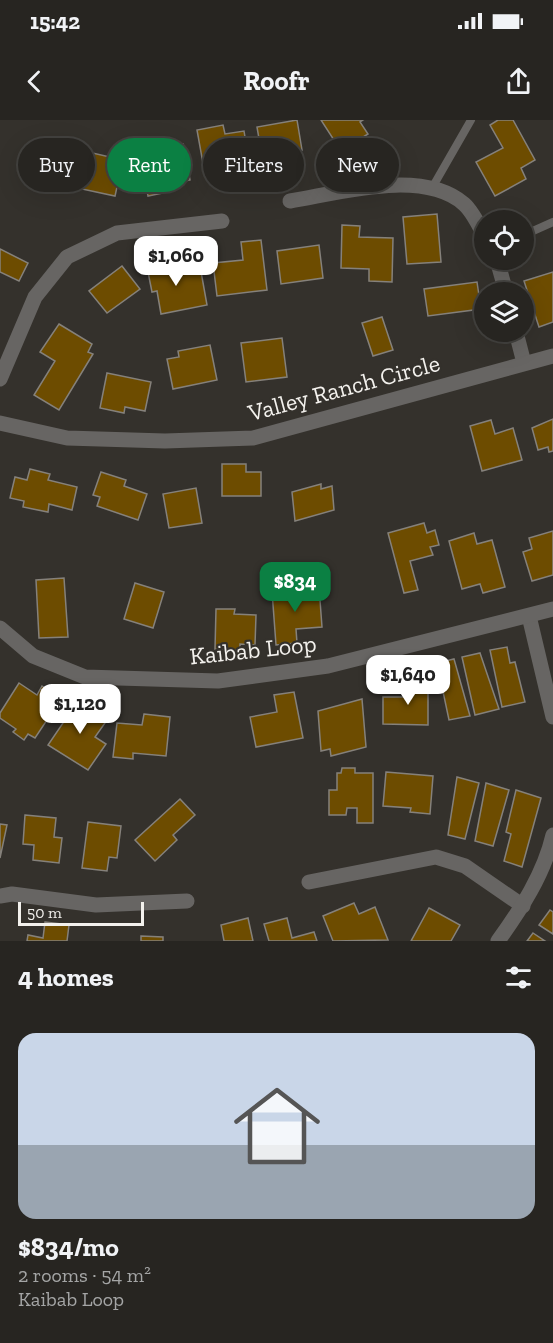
<!DOCTYPE html>
<meta charset="utf-8">
<style>
:root{--surface:#272521;--page:#2f2d2a;--text:#f1f3f6;--muted:#a4a5a5;--line:#43423f;--accent:#0b8043}
body{margin:0;font-family:"Zilla Slab",serif;background:var(--page);color:var(--text);height:100vh;display:flex;flex-direction:column;font-size:22px;white-space:nowrap}
*{box-sizing:border-box;margin:0}
p{font-size:20px;color:var(--muted)}
.icon{flex:none;width:33px;height:33px;fill:none;stroke:currentColor;stroke-width:2;stroke-linecap:round;stroke-linejoin:round}
.map{position:relative;height:821px;overflow:hidden}
.panel{display:flex;flex-direction:column;background:var(--surface);flex:1}
.panel>*{flex:none}
.banner{position:absolute;left:18px;top:18px;width:518px;height:54px;display:flex;gap:12px}
.fabs{position:absolute;left:474px;top:90px;display:grid;gap:12px}
.fabs a{display:grid;place-items:center;width:60px;height:60px;border-radius:50%;background:var(--surface);box-shadow:0 6px 24px #0002,0 0 0 2px var(--line);font-size:30px}
.scale{position:absolute;left:18px;bottom:15px;width:126px;box-sizing:border-box;padding-left:6px;border:3px solid #f3f1ed;border-top:0;font-size:16px;line-height:21px;white-space:nowrap;color:#f3f1ed;-webkit-text-stroke:4px #34312c;paint-order:stroke}
.price{position:absolute;translate:-50% -51px;padding:0 14px;border-radius:12px;background:#fff;color:#222;font-size:20px;line-height:39px;filter:drop-shadow(0 2px 3px #0008)}
.price::after{content:'';position:absolute;left:50%;top:36px;width:18px;height:14px;margin-left:-9px;background:inherit;clip-path:polygon(0 0,100% 0,50% 100%)}
.price.selected{background:var(--accent);color:#fff}
ul{padding:0;list-style:none}
li{display:grid;align-content:center;gap:12px;height:318px;padding:0 18px}
li span{display:grid;place-items:center;height:186px;border-radius:18px;color:#555}
li>.icon{margin-inline-start:auto}
span .icon{width:108px;height:108px;fill:#fffc;stroke-width:1}
li b{font-size:26px}
h2{display:flex;justify-content:space-between;align-items:center;height:72px;padding:0 18px;font-size:26px}
.chip{padding:0 21px;border-radius:27px;background:var(--surface);box-shadow:0 6px 24px #0002,0 0 0 2px var(--line);font-size:21px;line-height:54px}
.chip.selected{background:var(--accent);color:#fff}
.status{display:flex;justify-content:space-between;align-items:center;height:42px;padding:0 30px;background:var(--surface);direction:ltr}
.status svg{height:16px;fill:currentColor}
header{display:flex;justify-content:space-between;align-items:center;height:78px;padding:0 18px;background:var(--surface);font-size:27px;font-weight:700}
.map>svg:first-child{display:block}
.building{fill:#6d4c00;stroke:#85817b;stroke-width:1.5}
.lines{fill:none;stroke-linecap:round;stroke-linejoin:round}
.service{stroke:#676563;stroke-width:8}
.minor{stroke:#676563;stroke-width:15}
.labels{text-anchor:middle;stroke-width:4.5;stroke-linejoin:round;paint-order:stroke}
.street-label{font-size:24px;fill:#f3f1ed;stroke:#34312c}
</style>
<div class="status"><b>15:42</b><svg viewBox="0 0 49 12"><path d="M0 12V9h3v3zM5 12V6h3v6zM10 12V3h3v9zM15 12V0h3v12zM26 1h20v11H26zM47 4h2v5h-2z"/></svg></div>
<header><svg class="icon" aria-label="back" viewBox="0 0 24 24"><path d="M15 5l-7 7 7 7"/></svg>Roofr<svg class="icon" aria-label="share" viewBox="0 0 24 24"><path d="M12 15V3M7 8l5-5 5 5M5 13v7h14v-7"/></svg></header>
<div class="map">
<svg width="553" height="821" viewBox="0 0 553 821">
<rect width="100%" height="100%" fill="#34312c"/>
<g class="building">
<path d="M297 0 302 30 287 32 288 44 264 48 257 7Z"/>
<path d="M321 0H363L360 2 368 14 341 31Z"/>
<path d="M498 0H513L535 40 521 48 526 59 495 76 476 42 503 28 490 5Z"/>
<path d="M223 5 225 14 244 11 249 41 204 49 197 10Z"/>
<path d="M183 24 190 60 162 66 163 73 148 76 141 39 158 36 156 29Z"/>
<path d="M75 29 123 40 115 76 68 66Z"/>
<path d="M437 94 441 142 407 144 403 97Z"/>
<path d="M342 105 360 106 359 117 393 118 392 162 369 161V149L341 148Z"/>
<path d="M261 120 267 170 217 176 213 143 243 140 241 122Z"/>
<path d="M319 125 323 158 281 164 277 131Z"/>
<path d="M0 129 28 143 19 161 0 152Z"/>
<path d="M165 138 168 152 200 146 207 185 161 194 157 171 152 172 146 142Z"/>
<path d="M122 146 140 169 107 193 89 171Z"/>
<path d="M553 152V202L539 207 524 161Z"/>
<path d="M477 162 481 189 428 196 424 169Z"/>
<path d="M382 197 393 230 373 236 362 203Z"/>
<path d="M59 204 92 224 88 232 93 234 59 290 34 275 55 241 40 232Z"/>
<path d="M282 218 287 257 246 262 241 223Z"/>
<path d="M210 225 217 260 173 269 167 239 179 237 178 231Z"/>
<path d="M107 253 151 262 145 291 125 287 124 293 100 288Z"/>
<path d="M553 299V331L549 332 548 327 538 330 532 308Z"/>
<path d="M491 300 495 314 513 308 522 340 482 351 470 306Z"/>
<path d="M222 344H246V352H261V376H222Z"/>
<path d="M30 349 50 354 48 360 77 367 72 390 49 384 48 392 23 387 24 381 10 378 15 357 27 360Z"/>
<path d="M101 352 126 360 124 366 147 374 138 400 97 386 100 377 93 375Z"/>
<path d="M321 364V369L332 366 334 390 295 401 292 372Z"/>
<path d="M196 368 202 403 169 408 163 374Z"/>
<path d="M424 403 427 413 435 410 439 425 430 427 433 435 410 441 418 470 404 473 388 413Z"/>
<path d="M553 411V455L532 461 523 432 532 429 529 418Z"/>
<path d="M474 413 477 424 492 420 505 467 483 473 480 464 462 469 449 421Z"/>
<path d="M64 458 68 517 39 518 36 460Z"/>
<path d="M135 463 164 472 153 508 124 499Z"/>
<path d="M319 467 322 507 296 509 297 523 276 525 272 471Z"/>
<path d="M216 489H235L234 494 256 495 255 525 240 524V530L215 529Z"/>
<path d="M507 527 510 543 515 542 525 582 502 587 490 530Z"/>
<path d="M480 533 499 589 475 595 462 537Z"/>
<path d="M454 539 470 596 449 600 437 543Z"/>
<path d="M405 561H428V605L383 604V577H405Z"/>
<path d="M19 563 37 575 42 566 61 579 35 618 28 614 24 620 13 612 16 609 0 598V593Z"/>
<path d="M294 572 303 618 256 627 250 597 277 592 274 575Z"/>
<path d="M80 578 98 590 94 595 105 603 95 617 106 624 88 650 48 625Z"/>
<path d="M362 579 366 627 331 636 330 629 321 631 318 591Z"/>
<path d="M144 594 170 597 166 636 133 633V639L113 637 117 603 142 605Z"/>
<path d="M342 648H355V653H373V703H357V688H347L346 695H329V670H337V653H341Z"/>
<path d="M386 652 433 656 430 694 410 692 411 688 383 686Z"/>
<path d="M457 657 479 663 465 719 448 715Z"/>
<path d="M486 663 509 670 493 726 475 721Z"/>
<path d="M516 670 541 678 522 747 504 741 511 714 506 712Z"/>
<path d="M180 679 195 695 173 715 177 720 155 741 135 720Z"/>
<path d="M25 695 56 698 54 717 62 718 59 743 33 740 34 725 23 724Z"/>
<path d="M88 702 121 706 117 738 109 737 107 751 82 748Z"/>
<path d="M0 704 7 705 0 738Z"/>
<path d="M354 783 359 794 375 787 388 820 333 821 323 796Z"/>
<path d="M429 788 460 805 451 821H411Z"/>
<path d="M550 790 553 792V814L539 805Z"/>
<path d="M248 798 253 821H224L221 805Z"/>
<path d="M287 798 292 818 314 812 317 821H269L264 804Z"/>
<path d="M45 802 69 805 67 821H27L28 815 43 818Z"/>
<path d="M533 813 545 821H527Z"/>
<path d="M141 816 163 817V821H141Z"/>
</g>
<g class="lines">
<g class="service">
<path d="M432 68 471 0"/>
<path d="M524 115 553 102"/>
</g>
<g class="minor">
<path d="M290 81C339 73 423 48 464 84 472 91 479 105 484 115"/>
<path d="M497 140 506 172"/>
<path d="M516 212 524 243"/>
<path d="M0 259 35 177 67 137 117 113 222 101"/>
<path d="M0 303 67 318 165 321 253 318 553 236"/>
<path d="M529 496 553 597"/>
<path d="M0 508 33 536 85 557 218 561 328 546 553 489"/>
<path d="M309 762 436 737 465 746 523 786"/>
<path d="M0 776 12 774 96 785 187 781"/>
<path d="M498 821C521 789 544 754 553 715"/>
</g>
</g>
<g class="labels">
<g class="street-label">
<text transform="translate(344 268) rotate(-15)" y="8">Valley Ranch Circle</text>
<text transform="translate(253 530) rotate(-6)" y="8">Kaibab Loop</text>
</g>
</g>
</svg>
<div class="fabs">
<a><svg class="icon" aria-label="locate" viewBox="0 0 24 24"><circle cx="12" cy="12" r="6"/><path d="M12 2v4M12 18v4M2 12h4M18 12h4"/></svg></a>
<a><svg class="icon" aria-label="layers" viewBox="0 0 24 24"><path d="M12 4l9 5-9 5-9-5zM3 14l9 5 9-5"/></svg></a>
</div>
<div class="scale">50 m</div>
<b class="price" style="left:176px;top:167px">$1,060</b>
<b class="price selected" style="left:295px;top:493px">$834</b>
<b class="price" style="left:408px;top:586px">$1,640</b>
<b class="price" style="left:80px;top:615px">$1,120</b>
<div class="banner">
<a class="chip">Buy</a>
<a class="chip selected">Rent</a>
<a class="chip">Filters</a>
<a class="chip">New</a>
</div>
</div>
<section class="panel">
<h2>4 homes<svg class="icon" aria-label="filters" viewBox="0 0 24 24"><path d="M4 7h16M4 17h16"/><circle cx="9" cy="7" r="2"/><circle cx="15" cy="17" r="2"/></svg></h2>
<ul>
<li><span style="background:linear-gradient(#c9d6e8 60%,#9aa5b1 0)"><svg class="icon" aria-label="home" viewBox="0 0 24 24"><path d="M3 11l9-7 9 7M6 9v11h12V9"/></svg></span><div><b>$834/mo</b><p>2 rooms · 54 m²</p><p>Kaibab Loop</p></div></li>
</ul>
</section>
